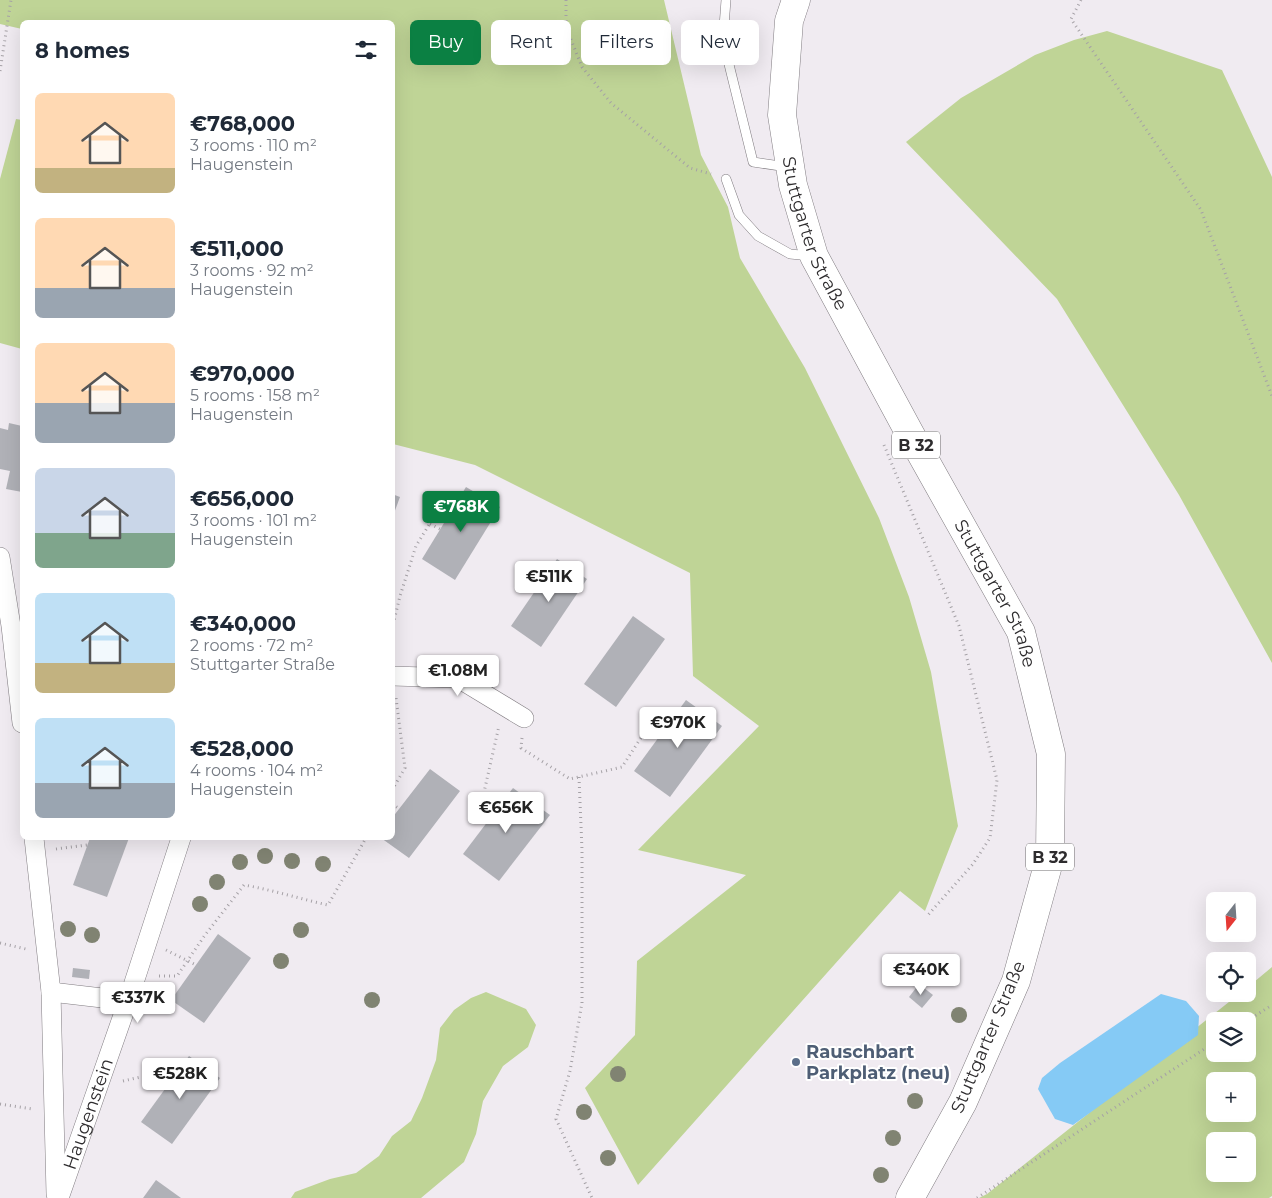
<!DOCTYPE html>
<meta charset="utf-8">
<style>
:root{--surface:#fff;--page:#f6f6f7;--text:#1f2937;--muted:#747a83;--accent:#0b8043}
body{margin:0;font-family:Montserrat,sans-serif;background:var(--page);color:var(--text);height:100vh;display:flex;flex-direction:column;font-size:19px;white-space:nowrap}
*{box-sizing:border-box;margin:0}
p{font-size:16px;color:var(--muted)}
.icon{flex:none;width:28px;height:28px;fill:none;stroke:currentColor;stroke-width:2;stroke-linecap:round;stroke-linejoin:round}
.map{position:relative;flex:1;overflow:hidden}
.sheet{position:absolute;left:20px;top:20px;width:375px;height:820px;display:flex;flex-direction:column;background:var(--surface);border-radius:8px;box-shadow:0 5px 20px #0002}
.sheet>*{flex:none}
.banner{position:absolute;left:410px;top:20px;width:475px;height:45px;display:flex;gap:10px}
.needle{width:32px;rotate:197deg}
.buttons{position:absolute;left:1206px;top:892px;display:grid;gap:10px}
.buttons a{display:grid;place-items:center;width:50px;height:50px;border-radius:8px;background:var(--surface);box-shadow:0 5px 20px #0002;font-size:25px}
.price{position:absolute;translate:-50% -42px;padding:0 11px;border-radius:5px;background:#fff;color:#222;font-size:16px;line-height:32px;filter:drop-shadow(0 1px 2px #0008)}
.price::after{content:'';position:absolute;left:50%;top:30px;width:15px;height:11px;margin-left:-8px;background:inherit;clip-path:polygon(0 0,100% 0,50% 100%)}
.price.selected{background:var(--accent);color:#fff}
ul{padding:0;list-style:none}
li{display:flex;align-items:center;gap:15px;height:125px;padding:0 15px}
li span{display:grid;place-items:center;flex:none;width:140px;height:100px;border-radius:8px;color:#555}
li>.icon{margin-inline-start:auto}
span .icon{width:60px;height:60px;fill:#fffc;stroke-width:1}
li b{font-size:21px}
h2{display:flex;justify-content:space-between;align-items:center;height:60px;padding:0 15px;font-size:21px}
.tag{padding:0 18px;border-radius:8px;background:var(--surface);box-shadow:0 5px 20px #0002;font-size:18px;line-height:45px}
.tag.selected{background:var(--accent);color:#fff}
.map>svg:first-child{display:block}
.green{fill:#bfd496;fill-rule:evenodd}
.water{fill:#85caf5}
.building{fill:#b0b1b7}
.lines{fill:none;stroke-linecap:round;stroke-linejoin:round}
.lane-casing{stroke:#807c81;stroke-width:10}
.street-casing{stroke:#807c81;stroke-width:20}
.primary-casing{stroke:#807c81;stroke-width:29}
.path{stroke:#a5a1a6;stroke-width:3;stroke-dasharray:1 4;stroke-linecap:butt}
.lane{stroke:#fff;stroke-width:9}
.street{stroke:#fff;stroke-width:19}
.primary{stroke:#fff;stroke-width:28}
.tree{fill:#808372}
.service-dot{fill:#5c6f8a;stroke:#fff;stroke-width:2}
.labels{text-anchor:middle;stroke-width:4;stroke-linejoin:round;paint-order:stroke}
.shield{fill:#fff;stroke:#6d6b6d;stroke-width:1}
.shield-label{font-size:16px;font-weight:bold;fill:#2e2c2e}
.street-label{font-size:18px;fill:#2e2c2e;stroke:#fff}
.service-label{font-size:18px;font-weight:bold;fill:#4e5e75;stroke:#fff;text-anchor:start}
</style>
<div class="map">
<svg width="1272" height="1198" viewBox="0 0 1272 1198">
<rect width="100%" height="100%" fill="#f0ebf1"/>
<g class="green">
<path d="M0 0H664L701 155 728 207 740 258 805 368 879 518 909 597 931 672 958 826 925 911 900 891 638 1185 585 1088 635 1035 637 961 746 875 638 850 759 726 693 676 690 573 475 465 393 444 392 22H22V29L0 24Z"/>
<path d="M1107 31 1222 70 1272 177V663L1179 495 1057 299 906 142 961 98 1035 55 1074 40Z"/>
<path d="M16 119 22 120V349L0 343V179Z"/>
<path d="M1272 967V1196L1269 1198H979L987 1194 1239 994H1248V987ZM1215 1021H1248V1054H1215ZM1215 1081H1248V1114H1215ZM1215 1141H1248V1174H1215Z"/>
<path d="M486 992 526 1009 536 1025 528 1047 503 1066 483 1101 476 1134 464 1162 421 1198H291L295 1192 330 1179 356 1173 379 1156 392 1136 411 1121 422 1098 436 1060 440 1028 454 1010 471 998Z"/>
</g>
<path class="water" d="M1161 994 1186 1001 1199 1016 1198 1035 1073 1125 1055 1119 1038 1089 1042 1078 1060 1063Z"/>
<g class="building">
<path d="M9 423 22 426V492L6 489 10 471 0 469V428L8 430Z"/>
<path d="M466 487 500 507 455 580 422 559Z"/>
<path d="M392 494 400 497 393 516H392Z"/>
<path d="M557 559 587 579 541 647 511 626Z"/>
<path d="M633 616 665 639 616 707 584 684Z"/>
<path d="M686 700 722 726 670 797 634 771Z"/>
<path d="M430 769 460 791 409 858 381 838H392V818Z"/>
<path d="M513 788 550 815 499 881 463 854Z"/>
<path d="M90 838H129L107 897 73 885Z"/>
<path d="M218 934 251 958 204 1023 171 1000Z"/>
<path d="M73 968 90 970 89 979 72 977Z"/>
<path d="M919 984 933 995 922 1008 909 997Z"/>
<path d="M189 1056 220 1078 172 1144 141 1122Z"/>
<path d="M156 1180 181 1198H143Z"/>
</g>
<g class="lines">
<g class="lane-casing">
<g id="lane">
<path d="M726 0 723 40 753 162 787 167"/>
<path d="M726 179 739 215 758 236 790 254 811 256"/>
</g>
</g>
<g class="street-casing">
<g id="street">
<path d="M0 557 11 626 22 723"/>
<path d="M392 676 458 678 524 718"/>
<path d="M34 838 51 992 56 1194"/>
<path d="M51 992 128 1001"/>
<path id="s1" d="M59 1198 128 1001 181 838"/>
</g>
</g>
<g class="primary-casing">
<g id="primary">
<path id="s2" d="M796 0 789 21 782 115 793 185 814 256 909 432 1021 632 1051 754 1050 858 1016 981 963 1102 910 1198"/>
</g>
</g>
<g class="path">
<path d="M566 0V27L582 67 611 103 690 168 711 174"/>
<path d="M1081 0 1071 19 1201 210 1272 396"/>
<path d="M0 71 11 0"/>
<path d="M884 445 959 626 997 780 990 838 973 864 928 915"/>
<path d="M430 524 440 529"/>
<path d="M392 629 400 596 416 546 443 502"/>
<path d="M522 738 521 748 570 779 622 767 648 727 661 735"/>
<path d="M579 777 582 850V1003L570 1071 556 1119 592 1198"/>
<path d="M392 790 405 768 396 698"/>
<path d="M392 804 400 809"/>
<path d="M492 815 480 810 499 726"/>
<path d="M56 849 87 845"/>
<path d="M0 943 26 949"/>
<path d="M166 950 196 965"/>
<path d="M159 976H177L205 935 244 885C273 890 300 899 328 905L366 838"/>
<path d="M1247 1021 1272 1005"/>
<path d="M123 1081 145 1076 166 1088"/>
<path d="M0 1104 33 1109"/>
<path d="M977 1198 1215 1042"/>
</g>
<use href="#lane" class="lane"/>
<use href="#street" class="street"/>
<use href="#primary" class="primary"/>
</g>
<g class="tree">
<circle cx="265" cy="856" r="8"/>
<circle cx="292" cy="861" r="8"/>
<circle cx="240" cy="862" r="8"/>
<circle cx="323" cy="864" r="8"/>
<circle cx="217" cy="882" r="8"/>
<circle cx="200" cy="904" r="8"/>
<circle cx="68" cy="929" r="8"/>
<circle cx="301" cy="930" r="8"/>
<circle cx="92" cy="935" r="8"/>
<circle cx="281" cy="961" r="8"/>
<circle cx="372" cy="1000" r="8"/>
<circle cx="959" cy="1015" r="8"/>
<circle cx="618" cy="1074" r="8"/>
<circle cx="915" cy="1101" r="8"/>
<circle cx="584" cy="1112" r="8"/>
<circle cx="893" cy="1138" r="8"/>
<circle cx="608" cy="1158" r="8"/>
<circle cx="881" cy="1175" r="8"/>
</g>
<circle class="service-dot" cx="796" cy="1062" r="5"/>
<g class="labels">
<g class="shield">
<rect x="892" y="431.5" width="48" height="27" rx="4"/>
<rect x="1026" y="843.5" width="48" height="27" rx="4"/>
</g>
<g class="shield-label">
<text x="916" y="451">B 32</text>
<text x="1050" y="863">B 32</text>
</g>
<g class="street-label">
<text dy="6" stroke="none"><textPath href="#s2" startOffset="240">Stuttgarter Straße</textPath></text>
<text dy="6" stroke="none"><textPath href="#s2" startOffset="645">Stuttgarter Straße</textPath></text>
<text transform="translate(988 1037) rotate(-67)" y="6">Stuttgarter Straße</text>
<text dy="6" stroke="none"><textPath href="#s1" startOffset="89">Haugenstein</textPath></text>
</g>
<g class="service-label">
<text x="806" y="1058">Rauschbart<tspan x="806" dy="21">Parkplatz (neu)</tspan></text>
</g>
</g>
</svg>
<div class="buttons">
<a><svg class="needle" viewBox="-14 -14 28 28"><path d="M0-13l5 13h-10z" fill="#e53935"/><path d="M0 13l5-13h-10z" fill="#747a83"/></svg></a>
<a><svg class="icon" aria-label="locate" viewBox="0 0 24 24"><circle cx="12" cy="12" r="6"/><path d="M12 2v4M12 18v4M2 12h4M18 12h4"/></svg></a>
<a><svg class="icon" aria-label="layers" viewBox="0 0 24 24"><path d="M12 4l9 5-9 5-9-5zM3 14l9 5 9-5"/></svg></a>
<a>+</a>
<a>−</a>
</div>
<b class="price selected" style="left:461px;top:533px">€768K</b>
<b class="price" style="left:549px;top:603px">€511K</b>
<b class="price" style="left:458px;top:697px">€1.08M</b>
<b class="price" style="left:678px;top:749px">€970K</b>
<b class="price" style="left:506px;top:834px">€656K</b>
<b class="price" style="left:921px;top:996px">€340K</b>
<b class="price" style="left:138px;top:1024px">€337K</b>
<b class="price" style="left:180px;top:1100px">€528K</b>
<div class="banner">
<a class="tag selected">Buy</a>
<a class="tag">Rent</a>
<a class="tag">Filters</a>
<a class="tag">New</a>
</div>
<section class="sheet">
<h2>8 homes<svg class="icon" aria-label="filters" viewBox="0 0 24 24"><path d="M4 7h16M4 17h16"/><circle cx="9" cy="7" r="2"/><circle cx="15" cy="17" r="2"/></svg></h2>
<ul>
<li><span style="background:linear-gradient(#ffd9b3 75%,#c2b280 0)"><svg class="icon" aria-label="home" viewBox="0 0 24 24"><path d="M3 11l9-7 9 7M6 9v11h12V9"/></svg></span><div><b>€768,000</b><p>3 rooms · 110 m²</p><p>Haugenstein</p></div></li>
<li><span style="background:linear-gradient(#ffd9b3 70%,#9aa5b1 0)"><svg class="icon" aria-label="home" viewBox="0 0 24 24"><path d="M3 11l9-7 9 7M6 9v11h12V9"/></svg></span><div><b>€511,000</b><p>3 rooms · 92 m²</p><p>Haugenstein</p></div></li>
<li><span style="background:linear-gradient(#ffd9b3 60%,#9aa5b1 0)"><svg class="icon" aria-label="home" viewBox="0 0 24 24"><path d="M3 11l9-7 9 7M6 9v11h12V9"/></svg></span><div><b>€970,000</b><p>5 rooms · 158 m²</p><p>Haugenstein</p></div></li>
<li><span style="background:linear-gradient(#c9d6e8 65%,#7fa58c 0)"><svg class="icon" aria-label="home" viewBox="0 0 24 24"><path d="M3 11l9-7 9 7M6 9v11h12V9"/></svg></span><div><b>€656,000</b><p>3 rooms · 101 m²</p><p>Haugenstein</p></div></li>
<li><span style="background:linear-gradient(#bfe0f5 70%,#c2b280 0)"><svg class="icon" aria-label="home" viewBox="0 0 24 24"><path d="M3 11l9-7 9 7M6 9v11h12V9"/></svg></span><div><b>€340,000</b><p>2 rooms · 72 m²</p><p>Stuttgarter Straße</p></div></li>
<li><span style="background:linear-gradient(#bfe0f5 65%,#9aa5b1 0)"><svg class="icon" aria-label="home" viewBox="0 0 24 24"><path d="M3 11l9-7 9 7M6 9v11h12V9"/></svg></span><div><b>€528,000</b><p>4 rooms · 104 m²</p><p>Haugenstein</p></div></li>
</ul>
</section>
</div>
